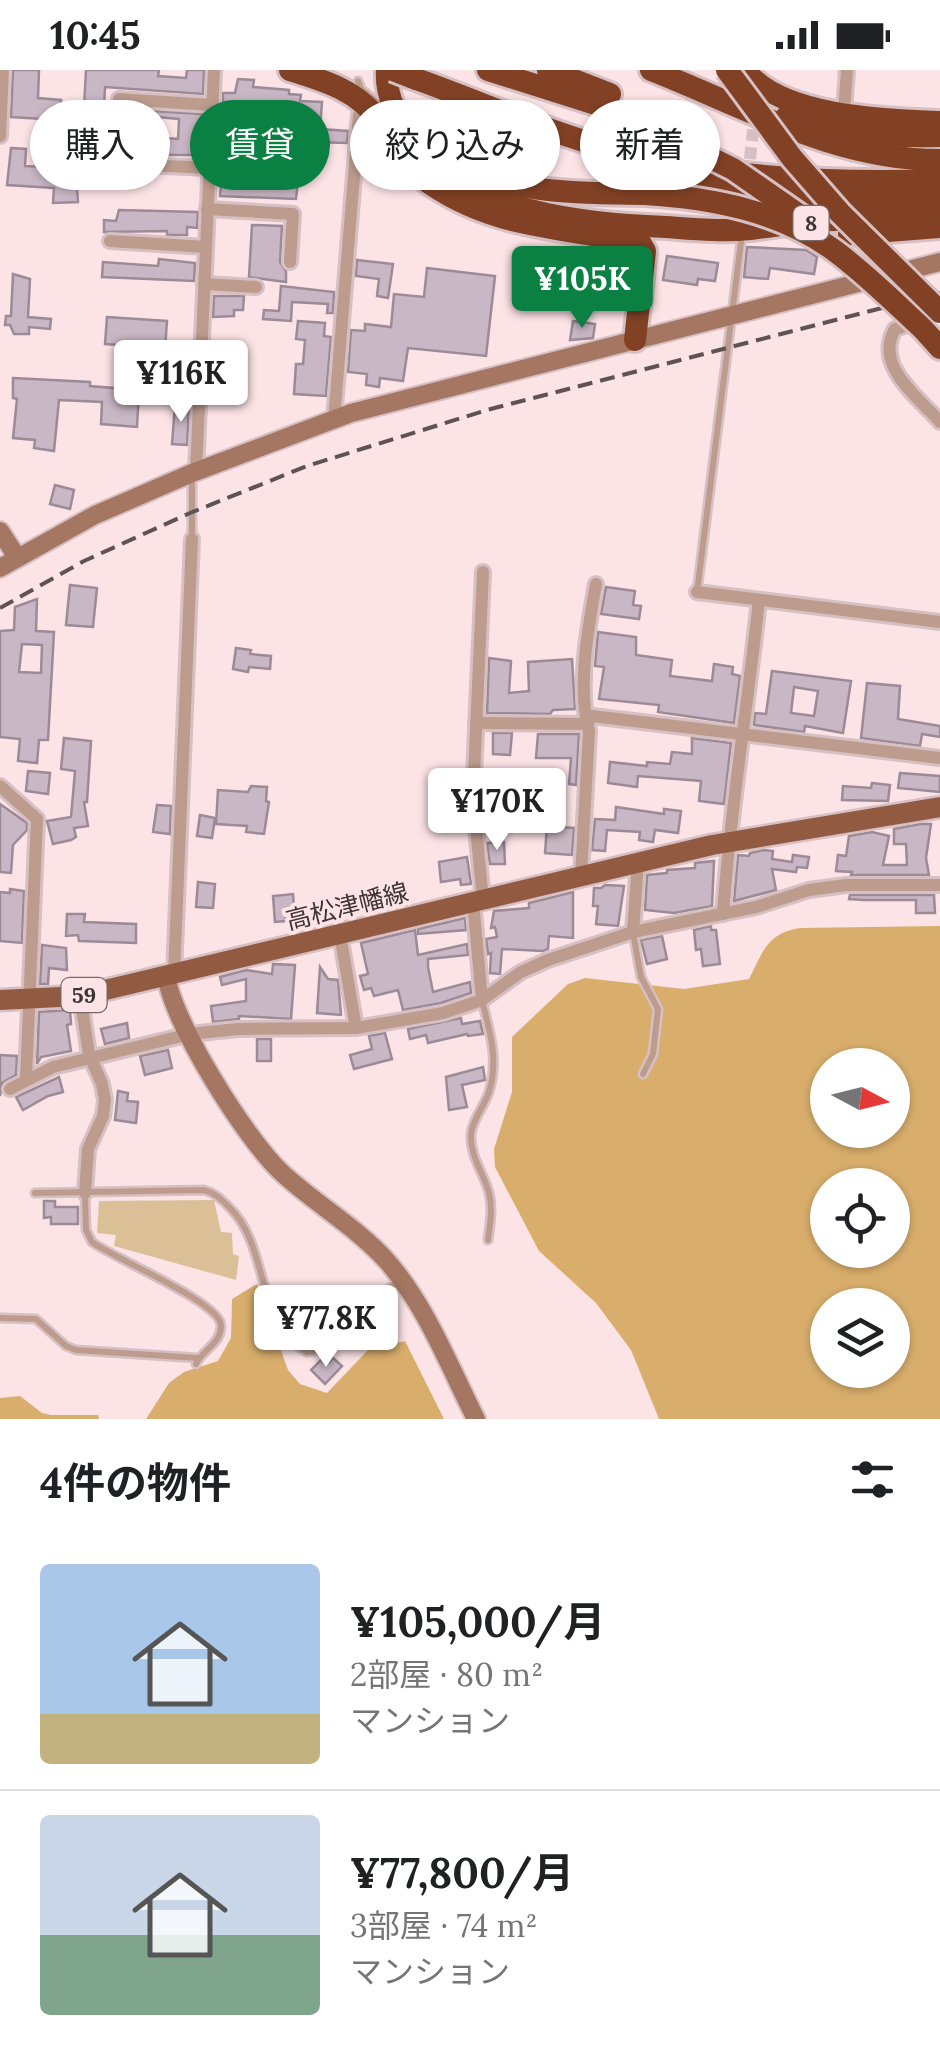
<!DOCTYPE html>
<html lang="ja">
<meta charset="utf-8">
<style>
:root{--surface:#fff;--page:#f6f6f6;--text:#202124;--muted:#757577;--line:#e0e0e0;--accent:#0b8043}
body{margin:0;font-family:Lora,"Noto Sans JP",serif;background:var(--page);color:var(--text);height:100vh;display:flex;flex-direction:column;font-size:38px;white-space:nowrap}
*{box-sizing:border-box;margin:0}
p{font-size:32px;color:var(--muted)}
.icon{flex:none;width:55px;height:55px;fill:none;stroke:currentColor;stroke-width:2;stroke-linecap:round;stroke-linejoin:round}
.map{position:relative;height:1349px;overflow:hidden}
.sheet{display:flex;flex-direction:column;background:var(--surface);flex:1}
.sheet>*{flex:none}
.top-card{position:absolute;left:30px;top:30px;width:880px;height:90px;display:flex;gap:20px}
.needle{width:65px;rotate:97deg}
.tools{position:absolute;left:810px;top:978px;display:grid;gap:20px}
.tools a{display:grid;place-items:center;width:100px;height:100px;border-radius:50%;background:var(--surface);box-shadow:0 2px 8px #0004;font-size:50px}
.price{position:absolute;translate:-50% -85px;padding:0 22px;border-radius:10px;background:#fff;color:#222;font-size:32px;line-height:65px;filter:drop-shadow(0 2px 5px #0008)}
.price::after{content:'';position:absolute;left:50%;top:60px;width:30px;height:22px;margin-left:-15px;background:inherit;clip-path:polygon(0 0,100% 0,50% 100%)}
.price.on{background:var(--accent);color:#fff}
ul{padding:0;list-style:none}
li{display:flex;align-items:center;gap:30px;height:250px;padding:0 40px}
li+li{border-top:2px solid var(--line)}
li span{display:grid;place-items:center;flex:none;width:280px;height:200px;border-radius:10px;color:#555}
li>.icon{margin-inline-start:auto}
span .icon{width:120px;height:120px;fill:#fffc;stroke-width:1}
li b{font-size:42px}
h2{display:flex;justify-content:space-between;align-items:center;height:120px;padding:0 40px;font-size:42px}
.chip{padding:0 35px;border-radius:45px;background:var(--surface);box-shadow:0 2px 8px #0004;font-size:35px;line-height:90px}
.chip.on{background:var(--accent);color:#fff}
.status{display:flex;justify-content:space-between;align-items:center;height:70px;padding:0 50px;background:var(--surface);direction:ltr}
.status svg{height:28px;fill:currentColor}
.map>svg:first-child{display:block}
.green{fill:#dbc097}
.forest{fill:#d9ae6c;fill-rule:evenodd}
.building{fill:#cab7c5;stroke:#9c8a97;stroke-width:2.5;fill-rule:evenodd}
.lines{fill:none;stroke-linecap:round;stroke-linejoin:round}
.street-tunnel{stroke:#d6c0c3;stroke-width:12;stroke-dasharray:12 6;stroke-linecap:butt}
.lane-casing{stroke:#d6c0c3;stroke-width:11}
.street-casing{stroke:#d6c0c3;stroke-width:18}
.secondary-casing{stroke:#d6c0c3;stroke-width:22}
.primary-casing{stroke:#d6c0c3;stroke-width:25}
.highway-casing{stroke:#d6c0c3;stroke-width:28}
.lane{stroke:#bd9c8e;stroke-width:6}
.street{stroke:#bd9c8e;stroke-width:12}
.secondary{stroke:#a57662;stroke-width:18}
.primary{stroke:#935a42;stroke-width:20}
.highway{stroke:#824125;stroke-width:22}
.rail{stroke:#5e5253;stroke-width:4;stroke-dasharray:15 8;stroke-linecap:butt}
.highway-bridge-casing{stroke:#d6c0c3;stroke-width:28;stroke-linecap:butt}
.highway-bridge{stroke:#824125;stroke-width:22}
.labels{text-anchor:middle;stroke-width:8;stroke-linejoin:round;paint-order:stroke}
.shield{fill:#fce3e6;stroke:#77686a;stroke-width:2.5}
.shield-label{font-size:22px;font-weight:bold;fill:#3e3435}
.street-label{font-size:25px;fill:#3e3435;stroke:#fce3e6}
</style>
<div class="status"><b>10:45</b><svg viewBox="0 0 49 12"><path d="M0 12V9h3v3zM5 12V6h3v6zM10 12V3h3v9zM15 12V0h3v12zM26 1h20v11H26zM47 4h2v5h-2z"/></svg></div>
<div class="map">
<svg width="940" height="1349" viewBox="0 0 940 1349">
<rect width="100%" height="100%" fill="#fce3e6"/>
<path class="green" d="M214 1130 221 1162 232 1163 233 1184 239 1186 236 1210 114 1176 116 1165 97 1163 99 1131Z"/>
<g class="forest">
<path d="M940 856V1349H659L631 1280 596 1233 539 1181 495 1097 494 1079 512 1022V967L568 914 585 908 684 919 749 909C763 882 767 863 800 858ZM828 995H892V1060H828ZM828 1115H892V1180H828ZM828 1235H892V1300H828Z"/>
<path d="M257 1214 288 1300 300 1314 327 1323 368 1280 405 1271 444 1349H146L169 1313 184 1302 218 1291 231 1268 232 1229Z"/>
<path d="M20 1326 42 1343 51 1345H98L99 1349H0V1328Z"/>
</g>
<g class="building">
<path d="M13 0H39L38 28 61 30 60 50 11 47Z"/>
<path d="M86 0H159L158 6 186 8 187 0H204L203 24 105 17 104 38 202 44 200 85H144L136 88 101 82 100 95 81 94ZM156 47 179 49 178 69 155 67Z"/>
<path d="M238 9 254 10 253 17 289 20V24L301 25 300 31 322 32 320 59 348 61 347 73 311 72 310 57 244 53 245 34 223 33V23H235Z"/>
<path d="M11 78 26 79 25 96 44 97 43 103 76 104 78 132 53 133 54 118 7 115Z"/>
<path d="M276 81 294 82 292 110 298 111 296 129 220 126 222 104 262 108V104L274 106Z"/>
<path d="M119 140 198 142 197 158 187 157V165H167V161L104 162V150L116 151Z"/>
<path d="M252 155 282 156 280 192 286 201V212L249 207Z"/>
<path d="M747 177 806 180 817 187 814 204 770 198 768 209 744 207Z"/>
<path d="M667 186 718 193 715 211 698 209 697 215 663 210Z"/>
<path d="M159 189 195 193 194 211 102 207 103 192 158 196Z"/>
<path d="M357 190 393 194 388 228 377 226 379 209 356 206Z"/>
<path d="M427 198 495 206 486 286 408 278 403 311 380 308 379 317 366 315 367 304 348 302 351 260 365 261V254L391 257 394 224 424 227Z"/>
<path d="M13 204 30 209 28 247 51 249 50 259 29 257V264H14L10 255H5L6 246H11Z"/>
<path d="M281 216 334 222 333 243H327L328 234 292 232 291 251 263 249 264 240 279 241Z"/>
<path d="M214 226H244L243 240H234V246L213 247Z"/>
<path d="M107 247 167 251 165 278 105 274Z"/>
<path d="M298 251 325 253 324 266 331 267 326 326 294 324 296 294H303L305 270 296 269Z"/>
<path d="M573 251 595 254 593 268 570 270Z"/>
<path d="M13 308 90 312V316L139 320 137 357 101 354 102 332 59 330 54 381 34 378 35 370 13 368 17 329 13 328Z"/>
<path d="M175 335 189 336 187 375 172 374Z"/>
<path d="M55 415 74 420 70 439 50 434Z"/>
<path d="M70 515 97 518 93 557 66 555Z"/>
<path d="M606 517 635 521 633 535 641 536 639 549 601 544Z"/>
<path d="M37 529 36 561 54 562 48 670H39L37 693 18 691 20 669 0 667V561L14 560 15 537ZM22 574 42 575 41 603 19 602Z"/>
<path d="M598 562 636 567V585L672 590 670 606 712 611 714 594 733 597 732 604 740 606 734 653 658 642 659 635 599 629 604 597 595 596Z"/>
<path d="M236 578 251 580 250 584 271 586 270 599 249 597 248 602 233 599Z"/>
<path d="M489 588 511 591 509 623 529 621 528 592 572 589 575 639 553 640 550 644 487 643Z"/>
<path d="M772 601 851 611 843 663 805 656 804 662 754 655 755 643 766 644ZM794 617 818 621 814 646 791 643Z"/>
<path d="M867 613 900 616 898 649 940 656V667L922 664 920 676 861 668Z"/>
<path d="M493 663H512L510 685 493 684Z"/>
<path d="M538 664H579L576 715 569 714 571 688H536Z"/>
<path d="M64 668 91 671 87 732H84L88 756 74 758 76 767 71 770 53 774 47 751 71 747 75 701 61 699Z"/>
<path d="M692 668 731 673 724 734 699 731 701 711 638 706 637 717 608 713 610 692 647 696V692L670 694 672 682 692 684Z"/>
<path d="M28 701 50 703 48 724 26 721Z"/>
<path d="M900 703 940 706V722L898 718Z"/>
<path d="M872 713 890 715 888 731 842 730 843 716 871 718Z"/>
<path d="M251 716 267 717 266 731 269 732 264 764 246 762 247 756 216 754 218 720 248 722Z"/>
<path d="M0 734 27 753V760L13 775 11 803 0 802Z"/>
<path d="M157 735 171 736 170 764 153 762Z"/>
<path d="M616 737 664 744V739L681 741 678 763 655 760 653 772 639 770 640 762 607 760 605 781 592 780 595 749 615 750Z"/>
<path d="M200 745 215 748 212 768 197 766Z"/>
<path d="M920 754H931L926 788 929 805H851L852 802 836 801 838 785 846 786 849 766 872 762 889 766 883 795H907L906 774H894V759Z"/>
<path d="M547 756 574 758 572 785 545 783Z"/>
<path d="M504 772 505 794H490L487 773Z"/>
<path d="M764 780 773 781 772 789 792 792 793 785 809 787 807 798 797 797 796 802 772 799 776 820 734 831 738 785 749 786 750 783Z"/>
<path d="M467 787 471 814 461 815 460 809 441 812 439 792Z"/>
<path d="M714 791 712 836 674 843 645 840 647 805 667 803V800L695 798V793Z"/>
<path d="M198 812 215 814 213 838 196 837Z"/>
<path d="M605 815 624 816 618 856 596 854 598 836H593L594 818H601Z"/>
<path d="M10 819 24 821 22 873 0 871V822L10 823Z"/>
<path d="M573 822V868L549 866 548 879 543 881 502 879 500 904 490 903 491 883 488 884 486 869 497 867 495 857 491 858 494 841 529 838V833Z"/>
<path d="M293 824 294 837 285 838 286 851 275 852 273 826Z"/>
<path d="M850 825H934L935 843H916V830H864L849 829Z"/>
<path d="M67 844H85L84 852 136 854V873L79 871 78 865 66 866Z"/>
<path d="M465 848 466 860 418 864V859Z"/>
<path d="M711 856V860H716L720 894 703 896 701 879 696 880 694 860Z"/>
<path d="M415 860 418 885 467 874 468 885 428 889V897L433 922 470 912 471 923 441 933 403 940 398 920 374 926 371 918 364 920 360 906 368 904 361 873Z"/>
<path d="M662 866 667 889 647 894 641 870Z"/>
<path d="M42 875 66 878 67 900 49 898 48 914H40Z"/>
<path d="M273 894 295 895 291 949 239 946V949L213 952 211 936 246 931V909L222 915 220 907 246 900 272 904Z"/>
<path d="M320 897 328 909 338 910 341 945 317 943Z"/>
<path d="M70 940 71 954 67 955 71 981 41 987 37 994 39 942Z"/>
<path d="M461 948 462 954 480 951 483 964 468 966 467 964 428 973 426 965 410 969 408 959Z"/>
<path d="M127 953 129 968 105 974 101 959Z"/>
<path d="M385 963 392 989 354 999 350 985 372 979 369 966Z"/>
<rect x="257" y="969" width="14" height="22"/>
<path d="M168 980 172 998 145 1005 140 986Z"/>
<path d="M0 985 17 986 16 1005 2 1013 0 1026Z"/>
<path d="M483 997 485 1010 462 1015 467 1037 449 1040 446 1007Z"/>
<path d="M59 1007 63 1022 48 1026 23 1040 16 1027Z"/>
<path d="M118 1021 128 1023 127 1031 138 1032 136 1053 115 1050Z"/>
<path d="M44 1131H55V1137H78V1154H51V1147L44 1148Z"/>
<path d="M333 1288 342 1296 325 1314 311 1300 321 1290 326 1295Z"/>
</g>
<g class="lines">
<path class="street-tunnel" d="M748 107 755 42"/>
<g class="lane-casing">
<g id="lane">
<path d="M358 11 361 19 379 34"/>
<path d="M192 469V404"/>
<path d="M697 522 741 172"/>
<path d="M633 863 641 907 658 939 653 984 643 1004"/>
<path d="M482 931C490 962 499 990 489 1022 484 1037 472 1050 471 1065 470 1087 484 1103 489 1123 493 1139 490 1154 488 1170"/>
<path d="M35 1123 204 1120C215 1123 221 1129 229 1137 270 1176 255 1255 307 1282L319 1280 400 1209"/>
<path d="M85 1125 86 1160 92 1172C113 1188 222 1233 221 1256 221 1274 202 1280 196 1294"/>
<path d="M0 1248 36 1249 66 1276 76 1280 198 1288"/>
</g>
</g>
<g class="street-casing">
<g id="street">
<path d="M119 29 212 35"/>
<path d="M844 42 847 0"/>
<path d="M0 66 3 0"/>
<path d="M211 69 301 72"/>
<path d="M144 95 209 98"/>
<path d="M207 139 293 144 290 192"/>
<path d="M110 171 206 177"/>
<path d="M204 214 256 217"/>
<path d="M919 251 895 259C874 295 917 326 940 352"/>
<path d="M334 349 359 45 367 37"/>
<path d="M196 402 214 0"/>
<path d="M697 522 940 552"/>
<path d="M476 653 587 654 592 646 940 688"/>
<path d="M0 716 37 749 26 1009"/>
<path d="M581 806 589 661C577 618 588 558 596 514"/>
<path d="M483 830 473 728 483 502"/>
<path d="M473 831 482 930"/>
<path d="M723 844C730 739 748 635 759 530"/>
<path d="M633 862 638 792"/>
<path d="M340 864 356 958"/>
<path d="M174 904 192 469"/>
<path d="M80 926 89 984 102 1014 105 1030 103 1046 88 1079 85 1123"/>
<path d="M10 1019 53 997 190 964 238 959 356 958 443 943 482 930 521 902 548 890 633 862 756 837 809 820 846 815H940"/>
</g>
</g>
<g class="secondary-casing">
<g id="secondary">
<path d="M0 461 17 487"/>
<path d="M0 498 95 445 192 403 351 343 940 192"/>
<path d="M166 905C173 953 245 1068 281 1102 314 1133 355 1156 386 1190 426 1235 449 1296 476 1349"/>
</g>
</g>
<g class="primary-casing">
<path id="primary" d="M0 930 80 926 712 775 940 737"/>
</g>
<g class="highway-casing">
<g id="highway">
<path d="M290 0C326 11 359 21 381 53 395 73 402 93 422 108 492 160 561 156 641 174L645 181 635 270"/>
<path d="M387 0C385 25 398 51 413 70 471 144 579 153 666 157 693 159 723 162 750 159 768 157 785 154 803 152 849 149 895 146 940 137"/>
<path d="M488 0 605 37 679 72"/>
<path d="M548 0 610 24"/>
<path d="M651 0C746 37 835 90 940 90"/>
<path d="M745 0C780 47 885 50 940 52"/>
<path d="M416 9C478 31 540 59 604 77 712 108 829 114 940 110"/>
<path d="M787 46C837 61 888 68 940 66"/>
<path d="M666 50 703 69"/>
<path d="M454 91C511 125 580 123 645 124"/>
<path d="M637 97C734 129 839 132 940 125"/>
<path d="M849 164 940 157"/>
<path d="M922 258 940 278"/>
</g>
</g>
<use href="#lane" class="lane"/>
<use href="#street" class="street"/>
<use href="#secondary" class="secondary"/>
<use href="#primary" class="primary"/>
<use href="#highway" class="highway"/>
<path class="rail" d="M0 538 84 491 190 443 307 396 487 340 940 223"/>
<g class="highway-bridge-casing">
<g id="highway-bridge">
<path d="M393 0 416 9"/>
<path d="M727 0 792 88 840 143 940 242"/>
<path d="M679 72 733 99 815 156"/>
<path d="M645 124C712 128 780 141 835 181 866 204 894 232 922 258"/>
</g>
</g>
<use href="#highway-bridge" class="highway-bridge"/>
</g>
<g class="labels">
<g class="shield">
<rect x="793.5" y="136" width="35" height="34" rx="8"/>
<rect x="61.5" y="908" width="45" height="34" rx="8"/>
</g>
<g class="shield-label">
<text x="811" y="161">8</text>
<text x="84" y="933">59</text>
</g>
<g class="street-label">
<text transform="translate(347 836) rotate(-14)" y="9">高松津幡線</text>
</g>
</g>
</svg>
<div class="tools">
<a><svg class="needle" viewBox="-14 -14 28 28"><path d="M0-13l5 13h-10z" fill="#e53935"/><path d="M0 13l5-13h-10z" fill="#757577"/></svg></a>
<a><svg class="icon" aria-label="locate" viewBox="0 0 24 24"><circle cx="12" cy="12" r="6"/><path d="M12 2v4M12 18v4M2 12h4M18 12h4"/></svg></a>
<a><svg class="icon" aria-label="layers" viewBox="0 0 24 24"><path d="M12 4l9 5-9 5-9-5zM3 14l9 5 9-5"/></svg></a>
</div>
<b class="price on" style="left:582px;top:261px">¥105K</b>
<b class="price" style="left:181px;top:355px">¥116K</b>
<b class="price" style="left:497px;top:783px">¥170K</b>
<b class="price" style="left:326px;top:1300px">¥77.8K</b>
<div class="top-card">
<a class="chip">購入</a>
<a class="chip on">賃貸</a>
<a class="chip">絞り込み</a>
<a class="chip">新着</a>
</div>
</div>
<section class="sheet">
<h2>4件の物件<svg class="icon" aria-label="filters" viewBox="0 0 24 24"><path d="M4 7h16M4 17h16"/><circle cx="9" cy="7" r="2"/><circle cx="15" cy="17" r="2"/></svg></h2>
<ul>
<li><span style="background:linear-gradient(#a9c7e8 75%,#c2b280 0)"><svg class="icon" aria-label="home" viewBox="0 0 24 24"><path d="M3 11l9-7 9 7M6 9v11h12V9"/></svg></span><div><b>¥105,000/月</b><p>2部屋 · 80 m²</p><p>マンション</p></div></li>
<li><span style="background:linear-gradient(#c9d6e8 60%,#7fa58c 0)"><svg class="icon" aria-label="home" viewBox="0 0 24 24"><path d="M3 11l9-7 9 7M6 9v11h12V9"/></svg></span><div><b>¥77,800/月</b><p>3部屋 · 74 m²</p><p>マンション</p></div></li>
</ul>
</section>
